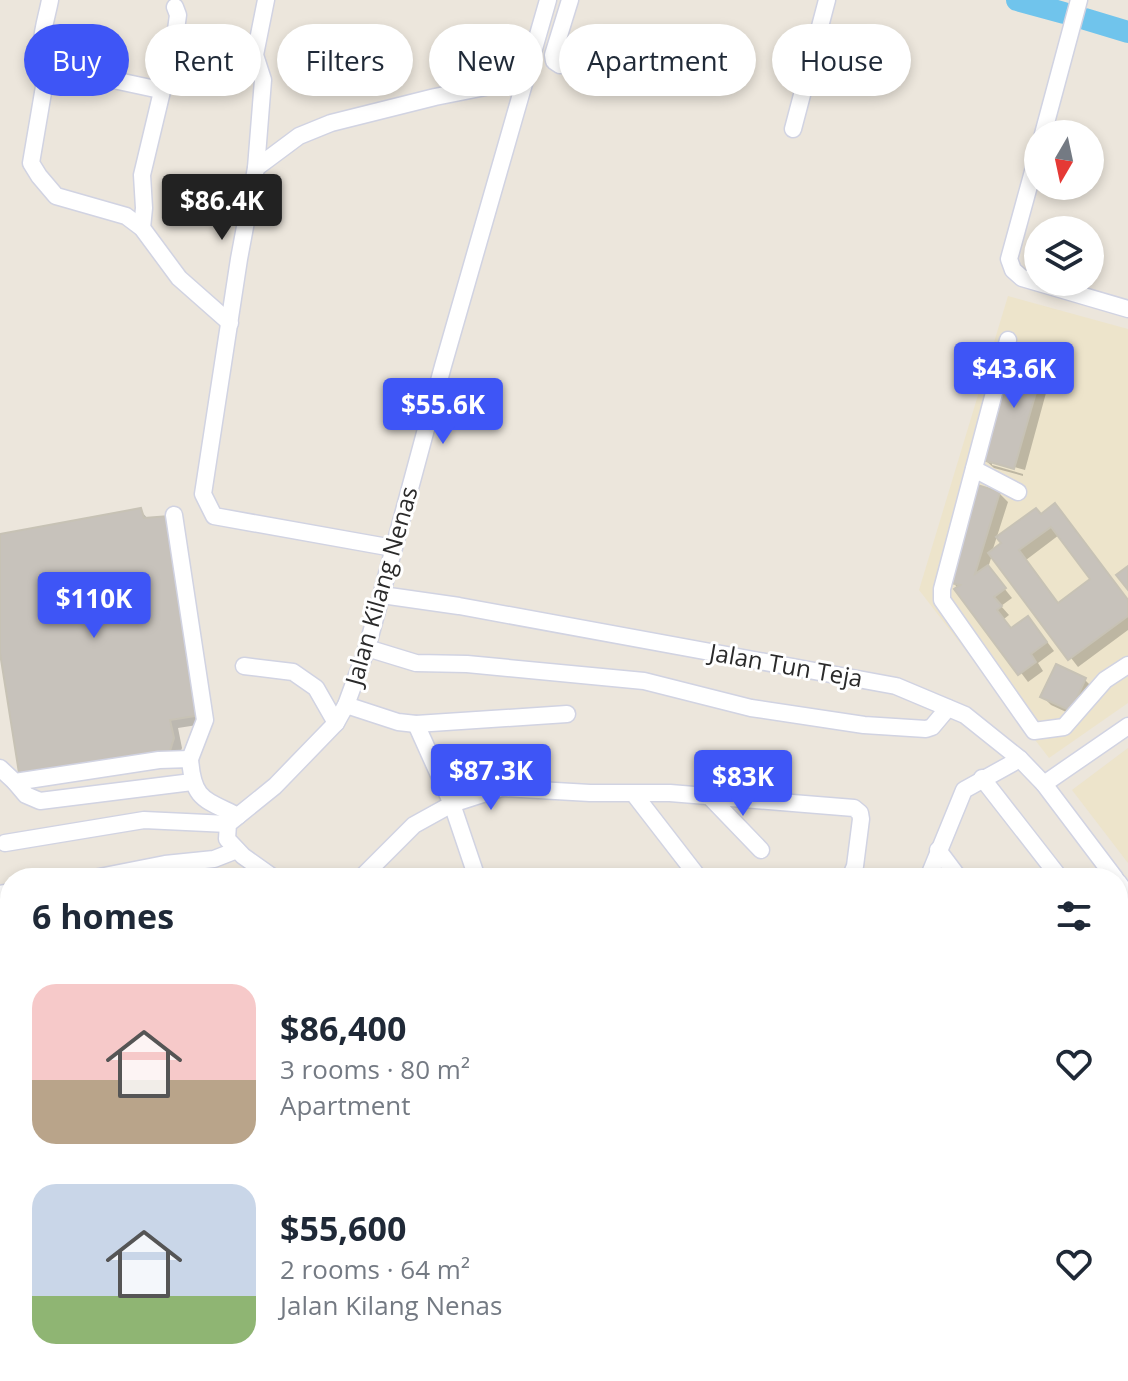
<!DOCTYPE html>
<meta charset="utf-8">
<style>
:root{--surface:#fff;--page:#f6f6f7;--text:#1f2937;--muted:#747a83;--accent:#3e55f6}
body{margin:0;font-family:"Open Sans",sans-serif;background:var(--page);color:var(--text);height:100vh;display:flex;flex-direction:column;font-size:30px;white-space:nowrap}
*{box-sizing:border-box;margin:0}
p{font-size:26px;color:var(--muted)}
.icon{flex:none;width:44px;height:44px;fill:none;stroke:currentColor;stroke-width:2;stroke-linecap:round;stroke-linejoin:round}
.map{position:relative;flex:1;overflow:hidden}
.panel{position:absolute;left:0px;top:868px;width:1128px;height:514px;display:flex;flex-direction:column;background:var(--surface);border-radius:32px 32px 0 0;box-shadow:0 4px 12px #0003}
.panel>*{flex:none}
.guide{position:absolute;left:24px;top:24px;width:1080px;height:72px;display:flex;gap:16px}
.needle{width:52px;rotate:189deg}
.controls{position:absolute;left:1024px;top:120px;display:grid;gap:16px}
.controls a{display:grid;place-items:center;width:80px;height:80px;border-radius:50%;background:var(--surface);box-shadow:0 4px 12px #0003;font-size:40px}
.price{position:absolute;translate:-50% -68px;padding:0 18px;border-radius:8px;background:var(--accent);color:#fff;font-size:26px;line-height:52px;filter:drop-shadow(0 2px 4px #0008)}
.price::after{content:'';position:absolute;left:50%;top:48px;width:24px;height:18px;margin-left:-12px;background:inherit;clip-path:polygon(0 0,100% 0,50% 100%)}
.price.active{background:#222;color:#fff}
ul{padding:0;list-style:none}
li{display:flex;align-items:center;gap:24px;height:200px;padding:0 32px}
li span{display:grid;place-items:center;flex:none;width:224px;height:160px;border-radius:24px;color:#555}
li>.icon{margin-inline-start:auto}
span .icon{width:96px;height:96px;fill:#fffc;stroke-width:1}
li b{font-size:34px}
h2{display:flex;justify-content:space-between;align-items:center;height:96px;padding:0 32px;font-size:34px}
.chip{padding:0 28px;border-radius:36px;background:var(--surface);box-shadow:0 4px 12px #0003;font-size:28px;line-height:72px}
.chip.active{background:var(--accent);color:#fff}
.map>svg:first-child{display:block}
.education{fill:#ede4cb}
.water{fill:#70c4ec}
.shadow{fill:#0003;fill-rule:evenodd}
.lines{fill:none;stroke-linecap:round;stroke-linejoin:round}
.river{stroke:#70c4ec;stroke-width:22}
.building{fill:#c7c2bb;stroke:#c7c2b5;stroke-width:2;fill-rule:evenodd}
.minor-casing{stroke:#d1d3e2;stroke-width:19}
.minor{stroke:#fff;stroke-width:16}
.labels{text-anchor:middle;stroke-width:6;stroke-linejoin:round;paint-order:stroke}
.street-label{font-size:24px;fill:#2a2a2a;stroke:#fff}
</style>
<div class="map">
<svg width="1128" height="1381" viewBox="0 0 1128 1381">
<rect width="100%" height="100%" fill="#ece6dc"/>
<g class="education">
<path d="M1008 296 1128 329V703L1049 758 919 590Z"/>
<path d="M1128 748V863L1072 790Z"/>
</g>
<g class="water">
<path d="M0 1032 10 1044V1138L0 1127Z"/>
<path d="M145 1372H210L212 1381H147Z"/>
</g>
<g class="shadow">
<path d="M1044 363 1052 371 1025 470 992 461V465L1023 474V476L994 468 985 460Z"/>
<path d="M999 493 1008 502 992 552 1036 511 1128 600V630L1078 667 992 555 988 568 1012 598 1001 606 1009 615 1004 619 1012 630 1036 627 1054 651 1038 663 1043 671 1028 682 953 582ZM1059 535 1093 580 1059 605 1026 560Z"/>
<path d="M140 510 149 520 210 723 178 728 182 748 178 759 30 781 21 772 0 641V536Z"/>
<path d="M1057 666 1085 680 1094 689 1079 718 1051 705 1042 696Z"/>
</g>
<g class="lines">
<g class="river">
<path d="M1017 0 1064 13"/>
<path d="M1085 19 1128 32"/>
<path d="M0 1127 10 1138"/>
<path d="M210 1372 212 1381"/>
</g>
</g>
<g class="building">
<path d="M1013 352 1045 361 1014 469 983 460Z"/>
<path d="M974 484 1000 492 975 574 988 565 1006 588 994 597 1002 606 997 610 1011 628 1028 616 1047 642 1031 654 1036 662 1018 675 954 589 960 585 951 583Z"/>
<path d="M1055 503 1128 600V616L1068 660 988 553 1001 543 996 537 1036 508 1041 514ZM1051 527 1090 579 1058 603 1019 550Z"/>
<path d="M141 508 144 518 169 516 202 715 170 720 174 738 170 751 19 773 0 653V534Z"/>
<path d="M1128 566V590L1116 575Z"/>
<path d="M1056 664 1086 678 1071 711 1040 697Z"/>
</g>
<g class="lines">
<g class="minor-casing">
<g id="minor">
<path d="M50 0C46 22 35 49 47 69L31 163 39 176 56 196 126 216 142 228 179 278 230 323"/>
<path d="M266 0 255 55 263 80 256 168 239 259 203 494 214 516 393 548"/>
<path d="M560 65 554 61 553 55 570 0"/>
<path d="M47 69 81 73 160 90"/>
<path d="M793 129 827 0"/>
<path d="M1043 134 1079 0"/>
<path d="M1038 153 1009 259 1013 270 1022 278 1128 309"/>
<path d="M256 168 299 136 331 123 435 97 525 79"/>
<path d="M142 228 144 208 142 175 175 37 178 15 175 7"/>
<path d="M1008 340 942 589V600L1034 731 1064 727 1105 680 1128 665"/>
<path d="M974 469 1018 492"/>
<path d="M174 515 205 720 190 759"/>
<path d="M382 595 459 606 896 686 965 715 1020 759 1044 784 1115 878"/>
<path d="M367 648 416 663 467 664 644 681 751 708 864 725 926 729 932 727 948 708"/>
<path d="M244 666 293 672 316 688 336 723"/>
<path d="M346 705 398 722 416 724 567 714"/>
<path d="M416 724 452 804 477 878"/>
<path d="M0 768 15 782 159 760 190 759C193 800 204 799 238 816"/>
<path d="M982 778 1060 878"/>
<path d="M15 782 26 795 40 801 192 782"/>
<path d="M1044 784 1128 726"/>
<path d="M634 794 699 878"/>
<path d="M709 796 761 850"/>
<path d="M5 843 144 820 228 824"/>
<path d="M938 850 959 878"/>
<path d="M94 878 165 864 214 859 237 850"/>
<path d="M274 878 243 856 227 839 228 824 275 786 336 723 346 705 367 648 443 366 548 0"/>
<path d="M361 878 414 825 452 804 502 788 590 793H670L854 808 860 813 861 819 855 866 850 878"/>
<path d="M928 878 964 790 1020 759"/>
<path d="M1118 882 1128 895"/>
<path d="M0 894 10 892"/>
<path d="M1118 953 1128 966"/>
<path d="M1118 992 1128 984"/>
<path d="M1118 1097 1128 1089"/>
<path d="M1119 1197 1128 1207"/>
<path d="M1118 1267 1128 1259"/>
<path d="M1118 1342 1128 1334"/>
<path d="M468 1372 471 1381"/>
<path d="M961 1372 968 1381"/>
<path d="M1072 1372 1079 1381"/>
<path d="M413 1381 414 1372"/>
<path d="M720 1381 731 1372"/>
<path d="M840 1381 851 1373"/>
</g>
</g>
<use href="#minor" class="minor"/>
</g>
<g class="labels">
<g class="street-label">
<text transform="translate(382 586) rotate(-74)" y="8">Jalan Kilang Nenas</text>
<text transform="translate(786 666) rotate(10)" y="8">Jalan Tun Teja</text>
</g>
</g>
</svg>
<div class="controls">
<a><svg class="needle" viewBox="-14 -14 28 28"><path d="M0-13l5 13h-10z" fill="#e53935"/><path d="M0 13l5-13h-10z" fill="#747a83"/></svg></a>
<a><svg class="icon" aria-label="layers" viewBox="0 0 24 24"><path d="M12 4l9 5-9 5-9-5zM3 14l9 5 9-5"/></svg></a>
</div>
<b class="price active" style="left:222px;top:242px">$86.4K</b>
<b class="price" style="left:1014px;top:410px">$43.6K</b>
<b class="price" style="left:443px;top:446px">$55.6K</b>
<b class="price" style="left:94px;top:640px">$110K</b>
<b class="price" style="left:491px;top:812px">$87.3K</b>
<b class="price" style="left:743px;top:818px">$83K</b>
<div class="guide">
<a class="chip active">Buy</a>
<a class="chip">Rent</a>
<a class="chip">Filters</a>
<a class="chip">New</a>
<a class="chip">Apartment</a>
<a class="chip">House</a>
</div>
<section class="panel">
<h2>6 homes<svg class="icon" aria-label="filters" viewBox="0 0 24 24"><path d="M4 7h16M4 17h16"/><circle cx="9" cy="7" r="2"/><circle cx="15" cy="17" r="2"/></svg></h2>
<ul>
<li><span style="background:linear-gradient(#f6c9c9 60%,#b9a48a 0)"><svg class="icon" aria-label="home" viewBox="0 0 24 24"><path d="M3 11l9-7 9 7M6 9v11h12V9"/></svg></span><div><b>$86,400</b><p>3 rooms · 80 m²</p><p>Apartment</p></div><svg class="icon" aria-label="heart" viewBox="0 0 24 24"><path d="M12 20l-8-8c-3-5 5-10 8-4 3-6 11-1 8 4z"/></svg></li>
<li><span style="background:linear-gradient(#c9d6e8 70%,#8fb573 0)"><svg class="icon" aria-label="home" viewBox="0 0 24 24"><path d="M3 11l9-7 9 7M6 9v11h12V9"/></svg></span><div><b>$55,600</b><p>2 rooms · 64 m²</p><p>Jalan Kilang Nenas</p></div><svg class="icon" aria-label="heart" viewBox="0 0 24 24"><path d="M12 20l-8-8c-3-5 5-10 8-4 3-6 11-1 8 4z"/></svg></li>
</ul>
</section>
</div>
